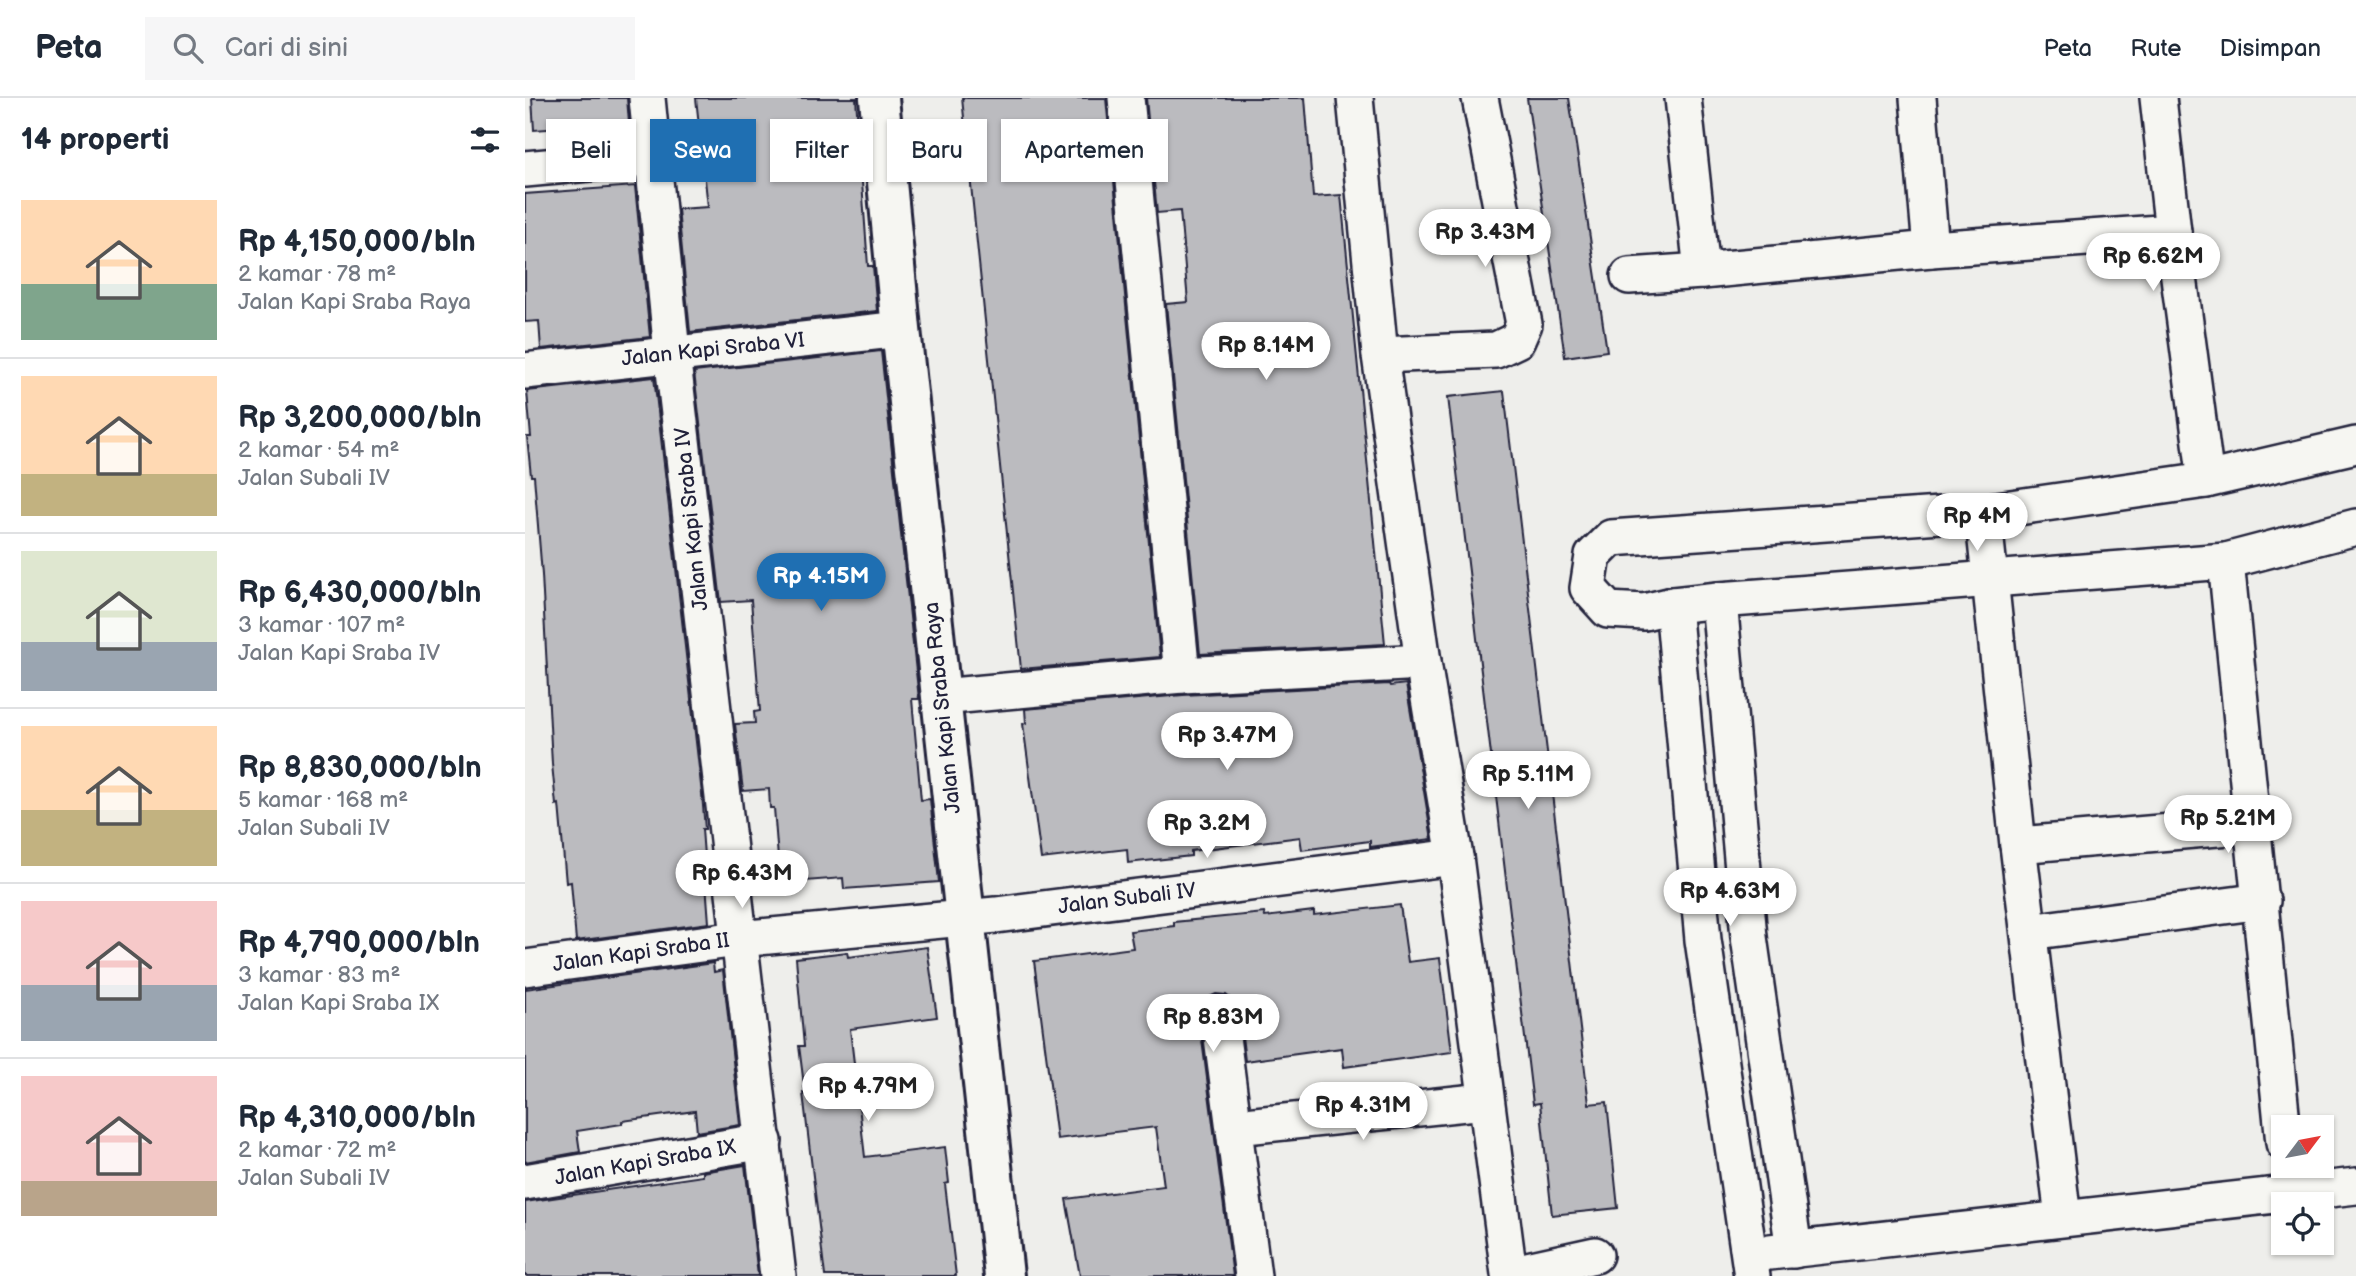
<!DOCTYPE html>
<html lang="id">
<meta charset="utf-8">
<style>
:root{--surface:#fff;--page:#f6f6f7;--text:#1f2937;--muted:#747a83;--line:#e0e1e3;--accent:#1f6fb2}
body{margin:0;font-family:"Balsamiq Sans",sans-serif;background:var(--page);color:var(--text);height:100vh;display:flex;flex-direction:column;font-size:26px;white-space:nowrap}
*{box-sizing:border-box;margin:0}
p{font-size:23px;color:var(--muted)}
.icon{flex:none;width:38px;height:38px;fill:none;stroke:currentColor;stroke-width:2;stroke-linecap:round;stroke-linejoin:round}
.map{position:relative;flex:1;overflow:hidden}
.sheet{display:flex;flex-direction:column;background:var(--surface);width:525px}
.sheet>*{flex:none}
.hud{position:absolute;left:21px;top:21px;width:665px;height:63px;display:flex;gap:14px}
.needle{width:46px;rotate:58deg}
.tools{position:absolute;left:1746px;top:1017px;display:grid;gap:14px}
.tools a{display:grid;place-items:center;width:63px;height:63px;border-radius:0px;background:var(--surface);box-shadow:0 2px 5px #0004;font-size:35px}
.price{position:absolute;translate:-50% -60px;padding:0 16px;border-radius:24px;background:#fff;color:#222;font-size:23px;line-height:46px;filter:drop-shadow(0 2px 4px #0008)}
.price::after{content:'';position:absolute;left:50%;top:42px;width:21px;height:16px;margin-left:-10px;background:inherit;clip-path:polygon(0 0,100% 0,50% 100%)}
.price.active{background:var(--accent);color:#fff}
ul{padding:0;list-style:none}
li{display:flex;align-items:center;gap:21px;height:175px;padding:0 21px}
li+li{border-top:2px solid var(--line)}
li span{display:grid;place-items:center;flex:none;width:196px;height:140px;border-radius:0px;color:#555}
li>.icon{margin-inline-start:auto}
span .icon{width:84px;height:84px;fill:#fffc;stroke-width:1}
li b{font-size:30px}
h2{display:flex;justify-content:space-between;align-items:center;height:84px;padding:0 21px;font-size:30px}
.pill{padding:0 24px;border-radius:0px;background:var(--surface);box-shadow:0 2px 5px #0004;font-size:24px;line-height:63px}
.pill.active{background:var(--accent);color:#fff}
header{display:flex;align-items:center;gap:42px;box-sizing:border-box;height:98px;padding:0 35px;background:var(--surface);border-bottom:2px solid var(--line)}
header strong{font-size:33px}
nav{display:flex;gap:38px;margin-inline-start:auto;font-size:24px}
.search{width:490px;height:63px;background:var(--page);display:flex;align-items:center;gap:18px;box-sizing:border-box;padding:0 24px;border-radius:0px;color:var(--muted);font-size:26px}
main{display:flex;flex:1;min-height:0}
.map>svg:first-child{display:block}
.building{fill:#bbbbbf;stroke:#22223b;stroke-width:2}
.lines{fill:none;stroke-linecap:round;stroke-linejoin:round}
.street-casing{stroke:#22223b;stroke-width:40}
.secondary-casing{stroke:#22223b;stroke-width:44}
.street{stroke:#f6f6f2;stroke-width:35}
.secondary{stroke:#f6f6f2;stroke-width:38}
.labels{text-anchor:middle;stroke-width:5;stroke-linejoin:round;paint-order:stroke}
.street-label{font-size:21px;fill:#22223b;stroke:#f6f6f2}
</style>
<header>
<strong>Peta</strong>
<div class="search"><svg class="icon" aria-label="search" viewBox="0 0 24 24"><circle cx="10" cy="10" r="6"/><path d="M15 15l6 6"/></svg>Cari di sini</div>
<nav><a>Peta</a><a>Rute</a><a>Disimpan</a></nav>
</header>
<main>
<section class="sheet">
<h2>14 properti<svg class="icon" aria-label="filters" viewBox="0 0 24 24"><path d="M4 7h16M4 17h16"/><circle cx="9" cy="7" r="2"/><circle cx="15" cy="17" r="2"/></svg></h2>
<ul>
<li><span style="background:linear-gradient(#ffd9b3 60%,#7fa58c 0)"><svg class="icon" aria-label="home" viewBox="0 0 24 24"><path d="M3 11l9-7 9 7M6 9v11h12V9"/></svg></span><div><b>Rp 4,150,000/bln</b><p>2 kamar · 78 m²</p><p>Jalan Kapi Sraba Raya</p></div></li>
<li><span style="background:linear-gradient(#ffd9b3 70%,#c2b280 0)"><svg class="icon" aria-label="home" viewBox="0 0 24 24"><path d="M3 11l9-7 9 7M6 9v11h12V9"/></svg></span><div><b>Rp 3,200,000/bln</b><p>2 kamar · 54 m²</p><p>Jalan Subali IV</p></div></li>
<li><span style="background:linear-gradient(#dfe7d0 65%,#9aa5b1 0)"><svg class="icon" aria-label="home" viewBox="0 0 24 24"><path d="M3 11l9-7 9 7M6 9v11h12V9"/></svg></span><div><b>Rp 6,430,000/bln</b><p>3 kamar · 107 m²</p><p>Jalan Kapi Sraba IV</p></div></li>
<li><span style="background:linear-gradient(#ffd9b3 60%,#c2b280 0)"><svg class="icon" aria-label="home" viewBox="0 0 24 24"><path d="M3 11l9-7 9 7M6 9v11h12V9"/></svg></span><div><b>Rp 8,830,000/bln</b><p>5 kamar · 168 m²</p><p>Jalan Subali IV</p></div></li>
<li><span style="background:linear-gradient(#f6c9c9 60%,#9aa5b1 0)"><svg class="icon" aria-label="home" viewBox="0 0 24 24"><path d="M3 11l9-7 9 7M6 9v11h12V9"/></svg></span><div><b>Rp 4,790,000/bln</b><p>3 kamar · 83 m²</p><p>Jalan Kapi Sraba IX</p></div></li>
<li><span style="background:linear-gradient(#f6c9c9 75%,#b9a48a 0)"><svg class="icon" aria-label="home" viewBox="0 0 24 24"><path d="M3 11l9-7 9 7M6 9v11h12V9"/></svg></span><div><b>Rp 4,310,000/bln</b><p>2 kamar · 72 m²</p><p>Jalan Subali IV</p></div></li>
</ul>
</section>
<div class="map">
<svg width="1831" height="1178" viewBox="0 0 1831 1178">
<rect width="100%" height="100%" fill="#eeeeeb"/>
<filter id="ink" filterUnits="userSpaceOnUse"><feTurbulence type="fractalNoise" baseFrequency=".0143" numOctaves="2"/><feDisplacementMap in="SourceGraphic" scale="14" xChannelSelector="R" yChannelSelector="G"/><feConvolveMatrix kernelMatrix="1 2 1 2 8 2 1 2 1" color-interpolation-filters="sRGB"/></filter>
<g filter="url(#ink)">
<g class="building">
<path d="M7 0H102L104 25 9 32Z"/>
<path d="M171 0H331L343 168H348L352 213 165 234 153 111 183 109Z"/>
<path d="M437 0H581L635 559 496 571Z"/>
<path d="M621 0H780L788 99 816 97 860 546 675 556 641 206 663 204 655 113 632 115Z"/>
<path d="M1002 0H1044L1082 253 1040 259Z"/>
<path d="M110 88 125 239 16 251 14 223 0 224V96Z"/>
<path d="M356 253 394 601H387L396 702 405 701 414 784 319 791 318 780 255 785 249 710H245L244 691 218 693 210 626 230 625 229 614 235 613 226 502 196 504 169 274Z"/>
<path d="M129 279 177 696 180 731H177L184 825 51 843 46 784 41 785 34 706 31 707 27 666 17 477 9 378H6L2 339H6L2 293Z"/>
<path d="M979 293 1064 1006 1082 1004 1093 1110 1027 1117 1015 1005 1008 1006 923 299Z"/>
<path d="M864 586 865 588 881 586 907 741 845 749V743L777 752 775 739 666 753V758L603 765 602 751 516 761 498 626 501 625 500 611 658 597Z"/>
<path d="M875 807 883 864 915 860 927 954 819 969 817 950 720 963 714 913 710 904 701 897 691 896 682 900 676 908 674 919 708 1178H555L541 1101 639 1088 631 1029 532 1041 509 863 608 850 605 833 649 828V824L739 815 740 819 789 813V817Z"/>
<path d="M402 849 412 919 325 931 340 1059 420 1049 424 1085 420 1086 431 1178H300L278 995H280L274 948H279L271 860 322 854 323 859Z"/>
<path d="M188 865 189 874 198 872 215 1027 172 1034 170 1013 97 1023V1026L52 1033 55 1054 0 1064V891Z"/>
<path d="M220 1067 233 1178H0V1104L178 1078V1074Z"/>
</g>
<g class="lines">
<g class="street-casing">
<g id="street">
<path d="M122 0 147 255 253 1178"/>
<path d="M601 0 657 577"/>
<path d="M830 0 855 257 898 564 930 759 984 1176 1070 1157"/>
<path d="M1158 0 1177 173 1406 151 1648 134"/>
<path d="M1393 0 1406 151"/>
<path d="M1633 0 1648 134 1681 382"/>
<path d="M0 71 128 59"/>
<path d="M1104 178 1177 173"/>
<path d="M855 257 971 252 992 242 999 226 955 0"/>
<path d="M0 273 376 231"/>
<path d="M1831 347 1681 382 1458 414 1086 440 1068 458 1063 490 1083 512 1119 514 1148 507 1194 502 1701 463 1831 429"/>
<path d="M1458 414 1493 747 1538 1120"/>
<path d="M1701 463 1759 1045"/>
<path d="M1194 502 1224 839 1269 1152"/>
<path d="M1148 507 1178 842 1227 1178"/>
<path d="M415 599 657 577 898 564"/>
<path d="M1493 747 1728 727"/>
<path d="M1504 834 1737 803"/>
<path d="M0 870 213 841 471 817 930 759"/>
<path d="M694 916 728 1178"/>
<path d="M711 1029 960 1003"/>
<path d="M0 1084 239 1043"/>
<path d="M1245 1154 1831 1088"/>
</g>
</g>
<g class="secondary-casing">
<path id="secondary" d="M354 0 376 231 479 1178"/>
</g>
<use href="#street" class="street"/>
<use href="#secondary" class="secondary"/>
</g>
</g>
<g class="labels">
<g class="street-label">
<text transform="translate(188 251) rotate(-6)" y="7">Jalan Kapi Sraba VI</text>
<text transform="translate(166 421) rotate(-96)" y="7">Jalan Kapi Sraba IV</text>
<text transform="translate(417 610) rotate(-96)" y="7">Jalan Kapi Sraba Raya</text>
<text transform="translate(602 800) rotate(-7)" y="7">Jalan Subali IV</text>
<text transform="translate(116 854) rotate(-8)" y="7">Jalan Kapi Sraba II</text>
<text transform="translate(120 1064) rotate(-10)" y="7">Jalan Kapi Sraba IX</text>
</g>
</g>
</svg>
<div class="tools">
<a><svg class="needle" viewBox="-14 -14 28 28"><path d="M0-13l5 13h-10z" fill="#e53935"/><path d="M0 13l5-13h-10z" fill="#747a83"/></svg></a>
<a><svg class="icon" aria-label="locate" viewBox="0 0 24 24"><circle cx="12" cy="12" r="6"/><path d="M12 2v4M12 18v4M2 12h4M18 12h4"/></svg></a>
</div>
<b class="price" style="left:960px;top:171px">Rp 3.43M</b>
<b class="price" style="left:1628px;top:195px">Rp 6.62M</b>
<b class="price" style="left:741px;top:284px">Rp 8.14M</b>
<b class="price" style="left:1452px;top:455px">Rp 4M</b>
<b class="price active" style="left:296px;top:515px">Rp 4.15M</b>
<b class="price" style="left:702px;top:674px">Rp 3.47M</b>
<b class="price" style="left:1003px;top:713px">Rp 5.11M</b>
<b class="price" style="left:1703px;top:757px">Rp 5.21M</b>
<b class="price" style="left:682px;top:762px">Rp 3.2M</b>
<b class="price" style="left:217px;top:812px">Rp 6.43M</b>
<b class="price" style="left:1205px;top:830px">Rp 4.63M</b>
<b class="price" style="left:688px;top:956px">Rp 8.83M</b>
<b class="price" style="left:343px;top:1025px">Rp 4.79M</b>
<b class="price" style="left:838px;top:1044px">Rp 4.31M</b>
<div class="hud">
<a class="pill">Beli</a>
<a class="pill active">Sewa</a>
<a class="pill">Filter</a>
<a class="pill">Baru</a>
<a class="pill">Apartemen</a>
</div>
</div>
</main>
